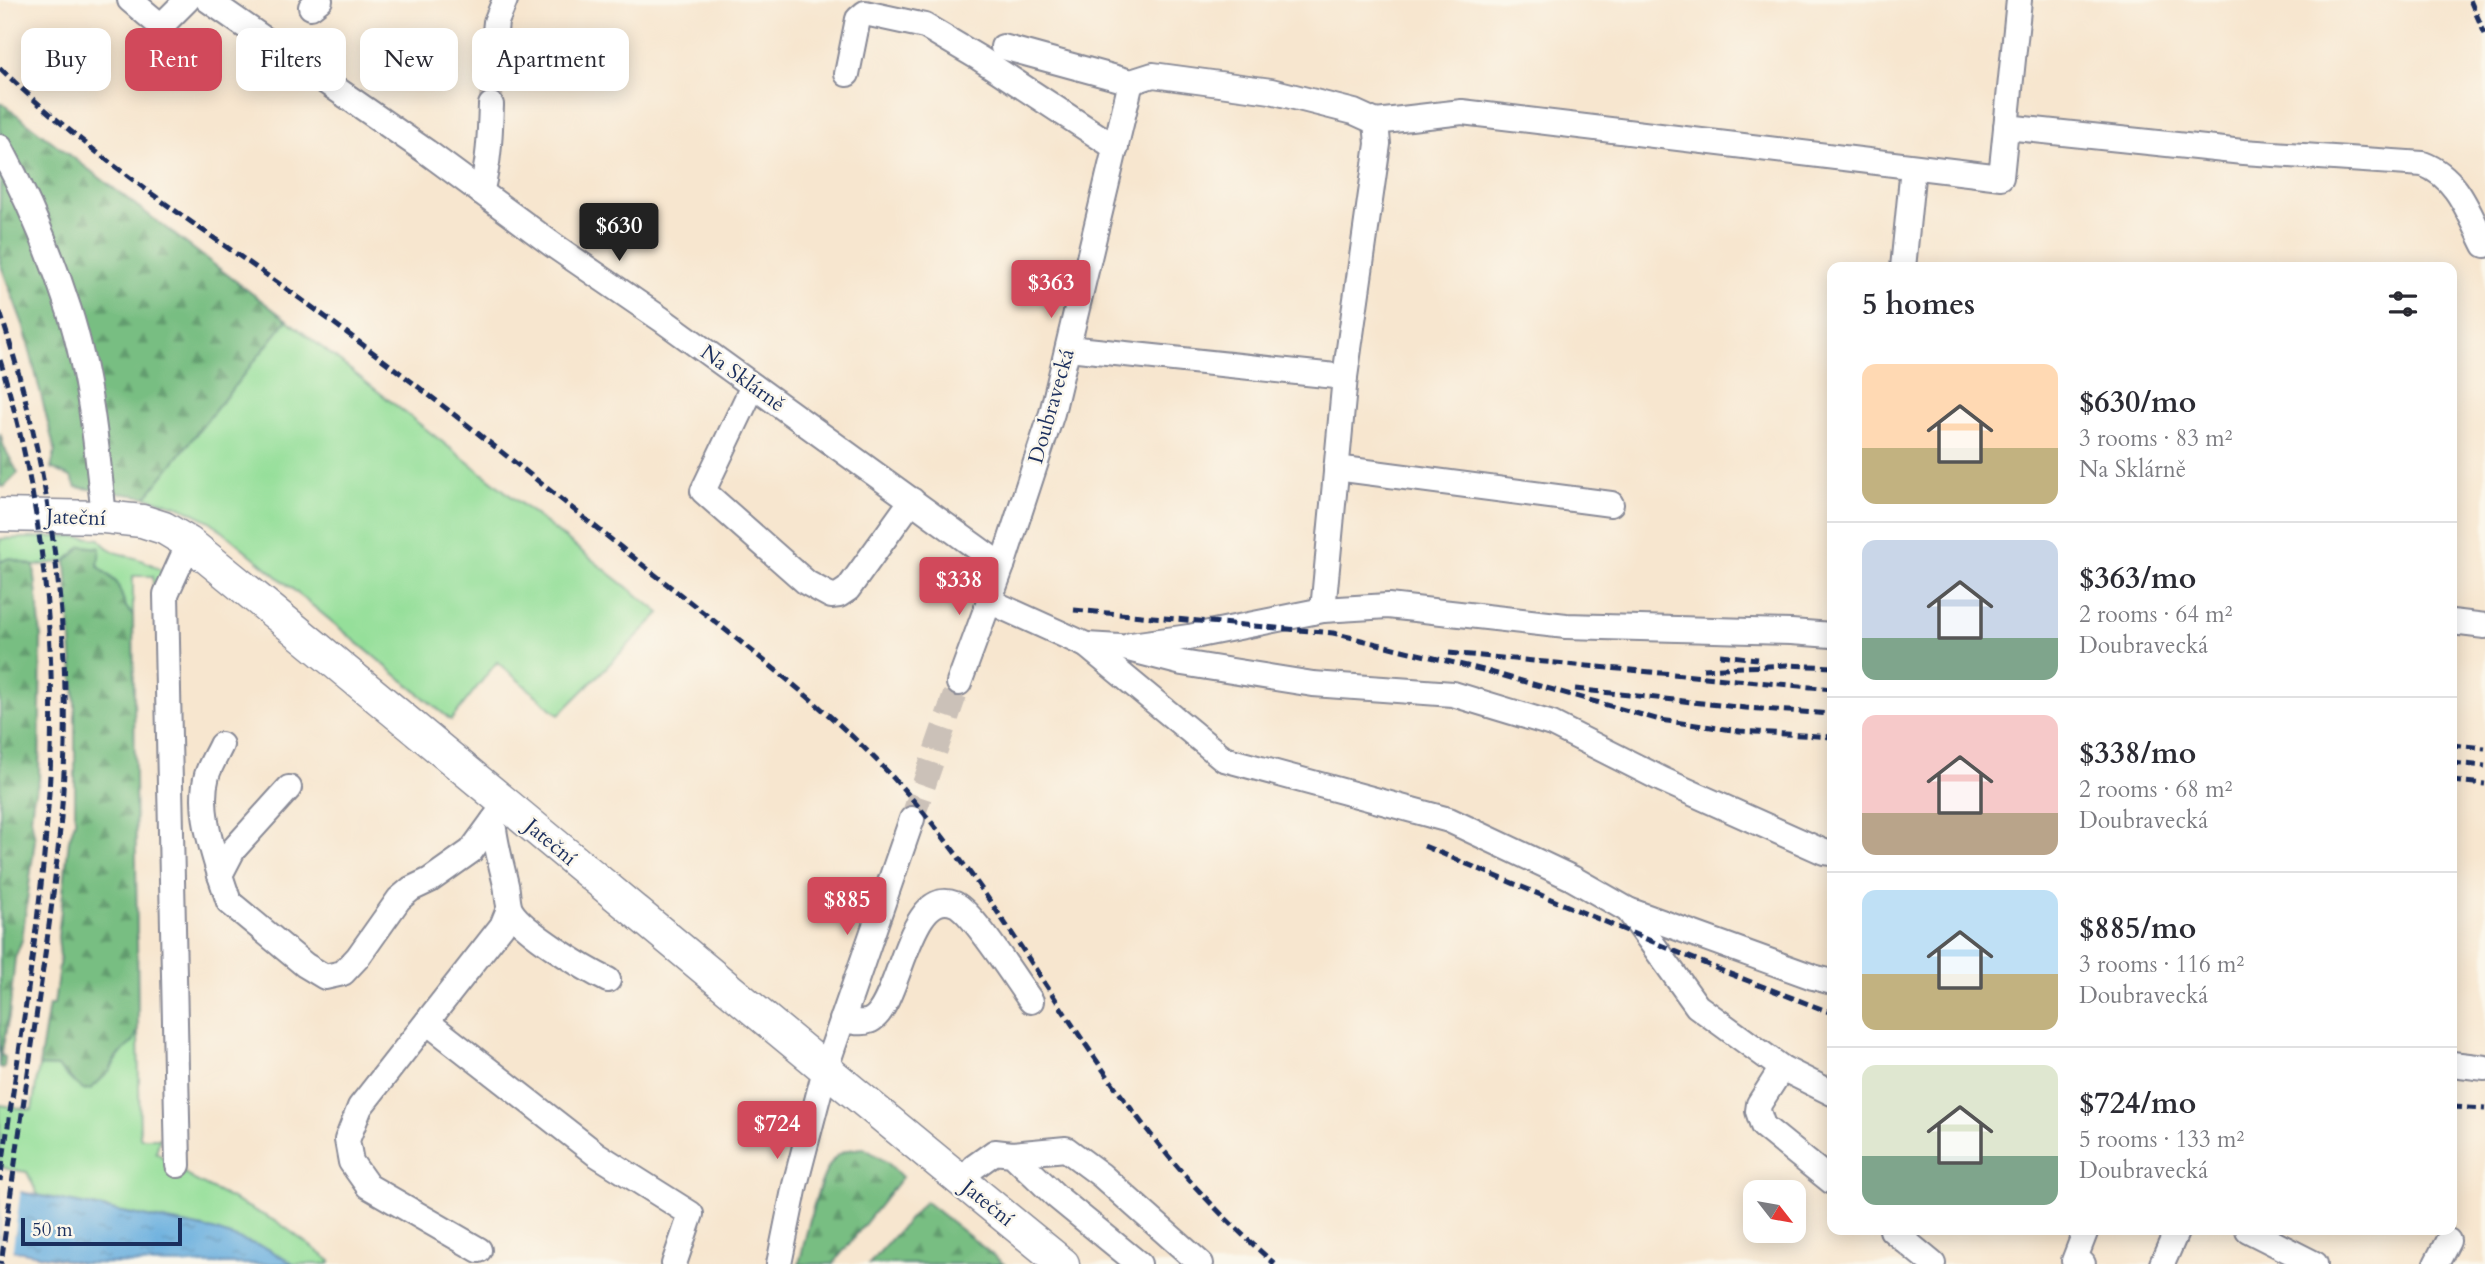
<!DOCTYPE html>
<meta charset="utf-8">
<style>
:root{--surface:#fff;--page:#f7f7f7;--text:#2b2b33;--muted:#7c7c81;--line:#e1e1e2;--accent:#d1495b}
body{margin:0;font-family:Cardo,serif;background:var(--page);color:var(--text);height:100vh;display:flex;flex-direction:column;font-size:26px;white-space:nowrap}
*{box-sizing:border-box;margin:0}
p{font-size:23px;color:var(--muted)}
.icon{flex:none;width:38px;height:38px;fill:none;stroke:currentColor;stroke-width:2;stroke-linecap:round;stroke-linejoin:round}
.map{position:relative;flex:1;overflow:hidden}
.side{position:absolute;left:1827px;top:262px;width:630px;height:973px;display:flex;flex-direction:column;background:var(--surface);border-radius:14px;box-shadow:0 4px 18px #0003}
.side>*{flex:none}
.guide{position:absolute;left:21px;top:28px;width:665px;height:63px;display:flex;gap:14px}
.needle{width:46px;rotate:121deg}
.buttons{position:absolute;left:1743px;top:1180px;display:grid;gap:14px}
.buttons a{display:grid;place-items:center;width:63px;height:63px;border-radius:14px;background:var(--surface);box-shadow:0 4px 18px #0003;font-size:35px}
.scale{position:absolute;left:21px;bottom:18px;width:161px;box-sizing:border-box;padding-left:7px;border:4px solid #1b2f5e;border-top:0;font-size:19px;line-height:24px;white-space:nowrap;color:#1b2f5e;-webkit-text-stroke:5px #fbf7ec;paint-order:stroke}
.price{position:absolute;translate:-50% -60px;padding:0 16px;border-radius:7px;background:var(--accent);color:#fff;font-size:23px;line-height:46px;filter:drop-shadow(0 2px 4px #0008)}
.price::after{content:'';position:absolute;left:50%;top:42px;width:21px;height:16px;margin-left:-10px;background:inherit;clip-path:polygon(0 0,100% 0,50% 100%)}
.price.current{background:#222;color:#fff}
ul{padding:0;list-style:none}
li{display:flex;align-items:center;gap:21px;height:175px;padding:0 35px}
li+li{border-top:2px solid var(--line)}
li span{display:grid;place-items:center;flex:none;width:196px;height:140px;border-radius:14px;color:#555}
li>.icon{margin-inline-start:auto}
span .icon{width:84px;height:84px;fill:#fffc;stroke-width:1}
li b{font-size:30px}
h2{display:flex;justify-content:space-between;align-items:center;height:84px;padding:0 35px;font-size:30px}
.chip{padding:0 24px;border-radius:14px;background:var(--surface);box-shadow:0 4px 18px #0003;font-size:24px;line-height:63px}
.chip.current{background:var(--accent);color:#fff}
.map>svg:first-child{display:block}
.grass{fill:#95df9a;stroke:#58877c;stroke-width:2}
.forest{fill:url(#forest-firs);stroke:#4a7670;stroke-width:2}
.water{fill:url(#water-ripples);stroke:#426e9e;stroke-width:2}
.pier{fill:#f7e6cf}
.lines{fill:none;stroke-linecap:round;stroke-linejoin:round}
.minor-tunnel{stroke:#cbc1b8;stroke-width:24;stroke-dasharray:24 12;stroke-linecap:butt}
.minor-casing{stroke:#898a96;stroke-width:28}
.major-casing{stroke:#898a96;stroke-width:35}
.minor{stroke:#fff;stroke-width:24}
.major{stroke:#fff;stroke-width:32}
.rail{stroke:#1b2f5e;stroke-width:5;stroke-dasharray:10 5;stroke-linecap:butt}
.labels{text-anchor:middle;stroke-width:5;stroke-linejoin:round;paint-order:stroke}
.street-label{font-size:21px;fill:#1b2f5e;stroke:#fbf7ec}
</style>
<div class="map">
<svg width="2485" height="1264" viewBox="0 0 2485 1264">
<defs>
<pattern id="forest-firs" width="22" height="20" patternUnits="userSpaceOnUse" patternTransform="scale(1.75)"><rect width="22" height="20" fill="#78be82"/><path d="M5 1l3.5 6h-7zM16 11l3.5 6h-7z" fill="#629b6e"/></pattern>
<pattern id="water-ripples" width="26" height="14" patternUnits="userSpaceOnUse" patternTransform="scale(1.75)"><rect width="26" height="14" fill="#68aede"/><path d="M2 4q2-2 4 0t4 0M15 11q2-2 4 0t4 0" fill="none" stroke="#558eb7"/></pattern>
</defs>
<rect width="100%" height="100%" fill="#fbf7ec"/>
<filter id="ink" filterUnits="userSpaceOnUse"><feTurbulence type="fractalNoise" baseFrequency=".0143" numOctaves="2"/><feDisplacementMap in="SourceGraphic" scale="14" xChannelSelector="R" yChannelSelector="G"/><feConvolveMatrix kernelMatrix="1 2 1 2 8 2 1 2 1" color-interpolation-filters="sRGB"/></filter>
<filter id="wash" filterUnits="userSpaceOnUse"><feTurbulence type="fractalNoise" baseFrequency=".00686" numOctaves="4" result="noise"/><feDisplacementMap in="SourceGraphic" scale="28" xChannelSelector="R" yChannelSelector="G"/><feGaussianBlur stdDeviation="1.57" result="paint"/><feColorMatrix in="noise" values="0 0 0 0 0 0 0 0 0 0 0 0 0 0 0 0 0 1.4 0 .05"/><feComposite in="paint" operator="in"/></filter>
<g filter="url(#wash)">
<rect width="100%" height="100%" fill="#f7e6cf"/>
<g class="grass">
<path d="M287 320 660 613 559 715 497 662 451 720 210 521 181 507 146 497Z"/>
<path d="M73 536 100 539C108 555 132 555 146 562 154 565 160 570 167 574L153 586V576H133V616L126 607 117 583 98 566 100 548 82 546 66 561 34 566 10 558 0 562V539Z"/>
<path d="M138 1031 140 1138H160L156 1152 194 1180 279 1223 331 1261 328 1264H293L268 1249 213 1230 38 1195 27 1172 8 1169 0 1166V1105L32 1110 39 1066 58 1067 74 1083 110 1071C117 1055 130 1046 138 1031Z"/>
</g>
<g class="forest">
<path d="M0 102 287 320 146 497 76 487 71 477 51 468 55 451 24 327 0 263Z"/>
<path d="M0 433 4 447 18 473 4 487 0 486Z"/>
<path d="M82 546 100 548 98 566 117 583 126 607 133 616 138 1021V1031L133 1042 116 1057 110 1071 91 1089 83 1090 58 1067 39 1066 49 1005H54L60 957 58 937 69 840 75 821V704L66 561Z"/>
<path d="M9 558 34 566 41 637 39 780 33 800 31 818 35 839 22 940 15 958 9 1016 1 1055 5 1057 4 1068 0 1067V562Z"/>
<path d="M864 1148 888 1163 902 1177 833 1264H799C806 1237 817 1179 834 1159 841 1150 854 1149 864 1148Z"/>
<path d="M925 1201 1004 1264H869Z"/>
</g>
<path class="water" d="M0 1188 213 1230 268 1249 293 1264 81 1263 0 1248Z"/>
<path class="pier" d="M0 1184 21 1188 12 1254 0 1252Z"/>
</g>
<g filter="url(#ink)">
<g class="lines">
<g class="minor-tunnel">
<path d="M491 105 492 61"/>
<path d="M912 819 959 683"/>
</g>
<g class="minor-casing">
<g id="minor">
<path d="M130 0 161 26 187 0"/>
<path d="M208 0 427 152 553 245 661 319 1002 566"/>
<path d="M311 7 320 0"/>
<path d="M1003 47 1131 82 1153 75 1271 91 1354 112 1376 122 1378 144 1345 377 1323 610"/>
<path d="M492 61 496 22 505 0"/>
<path d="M847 74 858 19 865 13 925 26 979 58 1116 148"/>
<path d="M1376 122 1462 112 2001 177 2019 0"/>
<path d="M2006 127 2243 152 2423 164C2458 177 2469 214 2485 245"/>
<path d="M0 147C28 199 51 254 69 310 90 376 97 448 104 517"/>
<path d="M481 192C489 164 490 134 491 105"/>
<path d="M1903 268 1913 167"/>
<path d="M1068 348 1345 377"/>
<path d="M753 386 703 491 807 583 831 596 839 595 848 589 912 500"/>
<path d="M1336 468 1611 504"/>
<path d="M989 601 1086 645 1120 647 1182 663 1313 684 1453 694 1552 724 1663 780 1824 852 1832 853"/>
<path d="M2452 622 2485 626"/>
<path d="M1086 645 1224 759 1449 820 1572 878 1628 910 1813 977 1832 982"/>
<path d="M1131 645 1189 637 1323 610 1388 606 1566 626 1791 632 1832 635"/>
<path d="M959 683 1002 566 1052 413 1131 82"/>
<path d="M289 788 233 850 220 875 229 902 305 965 325 977 343 973 358 957 399 899 411 889 430 880 471 851 506 803"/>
<path d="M493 821C495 843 501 863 506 885 508 893 507 904 511 911 523 931 585 969 608 980"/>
<path d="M220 875C211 845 198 807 207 775 210 765 217 754 221 745"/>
<path d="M1628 910 1697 1006 1782 1068 1832 1093"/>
<path d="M842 1020C850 1021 862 1024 869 1021 900 1010 907 885 955 904 973 912 1017 982 1031 1001"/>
<path d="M427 1022 596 1154 691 1214 674 1264"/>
<path d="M2452 1064 2485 1068"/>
<path d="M1782 1068 1759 1104 1758 1111 1763 1126 1832 1182"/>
<path d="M1012 1154 1066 1149 1101 1175 1201 1264"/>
<path d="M178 1165 166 594 189 543"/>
<path d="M962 1181 974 1167 995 1152 1012 1154 1057 1197 1139 1264"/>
<path d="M1892 1230 1933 1264"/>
<path d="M2248 1230 2315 1264"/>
<path d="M479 1250 368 1186 351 1162 347 1140 360 1107 502 926 509 909"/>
<path d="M779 1264 795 1185 825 1070 912 819"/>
<path d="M2083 1264 2074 1261 2086 1230"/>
<path d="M2162 1264 2177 1230"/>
<path d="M2436 1264 2448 1241"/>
</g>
</g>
<g class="major-casing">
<path id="major" d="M0 515 104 517 142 521 164 528 189 543C482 781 770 1026 1063 1264"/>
</g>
<use href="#minor" class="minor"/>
<use href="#major" class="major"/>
<g class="rail">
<path d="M2470 0 2485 34"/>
<path d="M0 68C95 161 209 233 316 310 428 392 536 479 644 566 716 623 790 678 856 740 978 855 1050 1007 1152 1136 1189 1183 1230 1225 1275 1264"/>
<path d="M0 312C46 452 68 598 65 744 63 829 51 913 39 997 26 1086 13 1175 1 1264"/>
<path d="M0 360C41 493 57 636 50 775 43 911 19 1046 0 1181"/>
<path d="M1074 610 1333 633 1483 670 1660 720 1740 731 1832 737"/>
<path d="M1449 653 1832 689"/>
<path d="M1720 655 1758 659"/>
<path d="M1703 669 1787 665 1832 667"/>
<path d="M1575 689 1746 708 1832 714"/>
<path d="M2452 745 2485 748"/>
<path d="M2452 763 2485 766"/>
<path d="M2452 781 2485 784"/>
<path d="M1424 846 1725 972 1832 1013"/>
<path d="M2452 1107 2485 1109"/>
</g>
</g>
</g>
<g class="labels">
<g class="street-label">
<text transform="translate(743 378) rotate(36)" y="7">Na Sklárně</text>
<text transform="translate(1051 406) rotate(-74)" y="7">Doubravecká</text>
<text transform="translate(76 517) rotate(2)" y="7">Jateční</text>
<text transform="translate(551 842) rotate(40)" y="7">Jateční</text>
<text transform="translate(988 1203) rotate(39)" y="7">Jateční</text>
</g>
</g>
</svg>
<div class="buttons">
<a><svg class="needle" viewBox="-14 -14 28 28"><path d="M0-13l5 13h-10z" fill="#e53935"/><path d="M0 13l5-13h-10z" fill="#7c7c81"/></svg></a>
</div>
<div class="scale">50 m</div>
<b class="price current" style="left:619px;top:263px">$630</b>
<b class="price" style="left:1051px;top:320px">$363</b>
<b class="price" style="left:959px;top:617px">$338</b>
<b class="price" style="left:847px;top:937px">$885</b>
<b class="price" style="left:777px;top:1161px">$724</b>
<div class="guide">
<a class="chip">Buy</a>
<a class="chip current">Rent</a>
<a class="chip">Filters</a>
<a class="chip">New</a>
<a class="chip">Apartment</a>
</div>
<section class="side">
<h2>5 homes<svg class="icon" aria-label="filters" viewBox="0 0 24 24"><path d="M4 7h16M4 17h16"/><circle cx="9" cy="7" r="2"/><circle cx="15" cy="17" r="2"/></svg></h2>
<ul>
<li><span style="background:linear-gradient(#ffd9b3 60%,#c2b280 0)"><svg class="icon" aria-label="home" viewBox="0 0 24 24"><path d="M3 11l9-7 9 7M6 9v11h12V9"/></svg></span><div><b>$630/mo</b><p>3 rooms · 83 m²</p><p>Na Sklárně</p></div></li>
<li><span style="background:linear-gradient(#c9d6e8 70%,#7fa58c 0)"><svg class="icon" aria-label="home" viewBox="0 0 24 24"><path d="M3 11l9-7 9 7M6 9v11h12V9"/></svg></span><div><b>$363/mo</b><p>2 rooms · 64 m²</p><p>Doubravecká</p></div></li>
<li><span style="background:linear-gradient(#f6c9c9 70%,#b9a48a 0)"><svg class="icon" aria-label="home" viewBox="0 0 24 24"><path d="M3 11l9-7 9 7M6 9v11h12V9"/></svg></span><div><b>$338/mo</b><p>2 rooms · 68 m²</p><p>Doubravecká</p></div></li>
<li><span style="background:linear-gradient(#bfe0f5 60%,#c2b280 0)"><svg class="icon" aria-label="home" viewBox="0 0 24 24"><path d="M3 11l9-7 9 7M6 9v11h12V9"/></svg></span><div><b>$885/mo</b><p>3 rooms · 116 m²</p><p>Doubravecká</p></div></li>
<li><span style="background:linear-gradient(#dfe7d0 65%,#7fa58c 0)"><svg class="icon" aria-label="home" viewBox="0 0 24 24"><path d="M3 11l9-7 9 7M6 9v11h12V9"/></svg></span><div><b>$724/mo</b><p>5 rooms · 133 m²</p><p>Doubravecká</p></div></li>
</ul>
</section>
</div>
